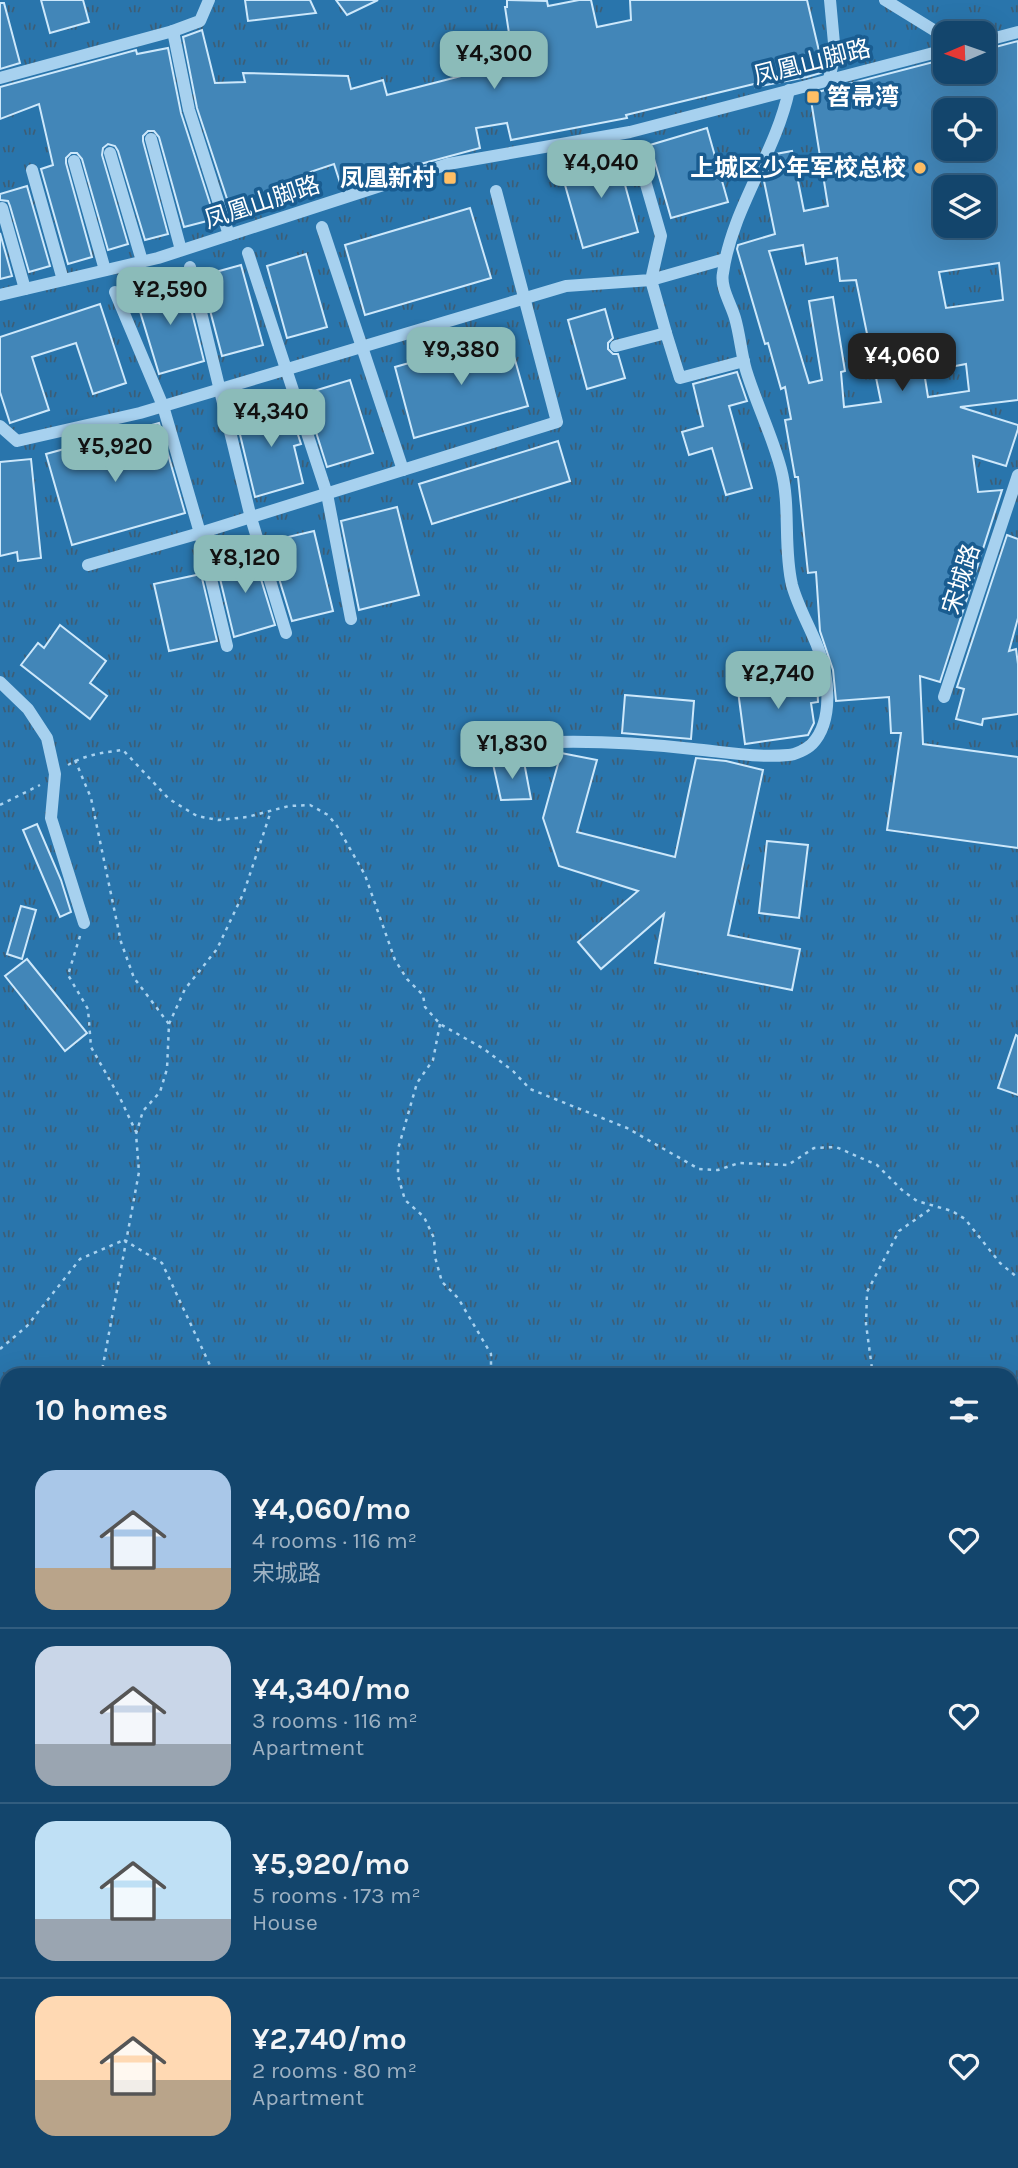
<!DOCTYPE html>
<meta charset="utf-8">
<style>
:root{--surface:#13456c;--page:#1c4c72;--text:#f1f3f6;--muted:#9db1c2;--line:#325d7f;--accent:#8bbbb9}
body{margin:0;font-family:Karla,"Noto Sans SC",sans-serif;background:var(--page);color:var(--text);height:100vh;display:flex;flex-direction:column;font-size:26px;white-space:nowrap}
*{box-sizing:border-box;margin:0}
p{font-size:23px;color:var(--muted)}
.icon{flex:none;width:38px;height:38px;fill:none;stroke:currentColor;stroke-width:2;stroke-linecap:round;stroke-linejoin:round}
.map{position:relative;flex:1;overflow:hidden}
.drawer{position:absolute;left:0px;top:1368px;width:1018px;height:800px;display:flex;flex-direction:column;background:var(--surface);border-radius:21px 21px 0 0;box-shadow:0 7px 28px #0002,0 0 0 2px var(--line)}
.drawer>*{flex:none}
.needle{width:46px;rotate:268deg}
.buttons{position:absolute;left:933px;top:21px;display:grid;gap:14px}
.buttons a{display:grid;place-items:center;width:63px;height:63px;border-radius:14px;background:var(--surface);box-shadow:0 7px 28px #0002,0 0 0 2px var(--line);font-size:35px}
.price{position:absolute;translate:-50% -60px;padding:0 16px;border-radius:14px;background:var(--accent);color:#111;font-size:23px;line-height:46px;filter:drop-shadow(0 2px 4px #0008)}
.price::after{content:'';position:absolute;left:50%;top:42px;width:21px;height:16px;margin-left:-10px;background:inherit;clip-path:polygon(0 0,100% 0,50% 100%)}
.price.selected{background:#222;color:#fff}
ul{padding:0;list-style:none}
li{display:flex;align-items:center;gap:21px;height:175px;padding:0 35px}
li+li{border-top:2px solid var(--line)}
li span{display:grid;place-items:center;flex:none;width:196px;height:140px;border-radius:21px;color:#555}
li>.icon{margin-inline-start:auto}
span .icon{width:84px;height:84px;fill:#fffc;stroke-width:1}
li b{font-size:30px}
h2{display:flex;justify-content:space-between;align-items:center;height:84px;padding:0 35px;font-size:30px}
.map>svg:first-child{display:block}
.park{fill:url(#park-tufts);fill-rule:evenodd}
.building{fill:#4286b8;stroke:#cde8fb;stroke-width:2;fill-rule:evenodd}
.lines{fill:none;stroke-linecap:round;stroke-linejoin:round}
.path{stroke:#a7d1ef;stroke-width:2.5;stroke-dasharray:3.5 5;stroke-linecap:butt}
.minor{stroke:#a7d1ef;stroke-width:12}
.poi-dot{fill:#ffbf65;stroke:#195c90;stroke-width:2.5}
.labels{text-anchor:middle;stroke-width:7;stroke-linejoin:round;paint-order:stroke}
.street-label{font-size:24px;fill:#fff;stroke:#195c90}
.poi-label{font-size:24px;font-weight:bold;fill:#fff;stroke:#195c90;text-anchor:end}
</style>
<div class="map">
<svg width="1018" height="2168" viewBox="0 0 1018 2168">
<defs>
<pattern id="park-tufts" width="24" height="20" patternUnits="userSpaceOnUse" patternTransform="scale(1.75)"><rect width="24" height="20" fill="#2975ac"/><path d="M3 7l-1-3M5 7V3M7 7l1-3M15 17l-1-3M17 17v-4M19 17l1-3" fill="none" stroke="#3c5e77"/></pattern>
</defs>
<rect width="100%" height="100%" fill="#195c90"/>
<path class="park" d="M0 0H1018V2168H0ZM945 33H984V72H945ZM945 110H984V149H945ZM945 187H984V226H945ZM7 1376H1012V2161H7Z"/>
<g class="building">
<path d="M41 0H83L89 22 50 33Z"/>
<path d="M245 0H310L316 13 248 21Z"/>
<path d="M336 0H378L347 15Z"/>
<path d="M507 0 547 1 548 6 579 0H591L597 27 631 20 630 0H807L823 68 821 73 807 77 755 87 754 84 626 115 627 118 511 140 507 123 476 128 480 148 376 176 377 178 342 189 334 164 304 174 312 195 291 202 290 198 233 217 197 108 183 37 202 30 215 83 245 82 243 73 348 76 351 89 383 80 387 95 469 74 468 68 496 63 494 57 512 53 505 7H507Z"/>
<path d="M0 3H4L20 63 0 69Z"/>
<path d="M1018 41V400L960 407 1018 425V429L1006 466 973 456 978 492 1002 490 940 682 920 676 923 744 1018 757V848L887 830 901 733H891L889 697 836 701 833 670 820 631 816 572 808 573 798 477H795L785 420 791 419 785 387 781 389 768 343 765 344 737 249 738 245 775 234 764 181 776 154 792 151 804 211 828 206 810 94 945 59V72H984V50ZM945 110H984V149H945ZM945 187H984V226H945ZM803 245 806 264 837 258 840 281 856 280 881 402 844 407 841 372 845 371 833 297 809 301 822 380 809 383 769 251ZM999 263 1003 300 946 308 939 272ZM966 364 969 391 928 397 924 372Z"/>
<path d="M168 48 181 113 215 219 184 227 159 137 154 131H148L143 136V141L168 234 145 240 118 151 115 146 108 144 103 148 102 155 128 244 108 250 82 159 77 153H71L66 158V163L92 257 68 264 41 169 53 165 39 104 0 119V87L136 50 137 54Z"/>
<path d="M707 128 728 202 671 218 650 145Z"/>
<path d="M614 145 638 232 583 248 563 178 595 170 590 152Z"/>
<path d="M27 186 50 266 29 272 10 206 8 201 0 200V194Z"/>
<path d="M470 208 491 278 365 315 345 245Z"/>
<path d="M0 233 12 276 0 279Z"/>
<path d="M306 254 327 327 287 338 267 266Z"/>
<path d="M241 265 263 345 222 356 201 276Z"/>
<path d="M182 280 184 281 204 361 159 374 135 295Z"/>
<path d="M100 304 126 383 93 394 76 343 32 357 49 410 10 423 0 392V337Z"/>
<path d="M605 309 613 338 608 343V349L613 354H618L625 378 587 389 568 320Z"/>
<path d="M508 335 528 406 414 438 395 367Z"/>
<path d="M737 372 747 401 729 406 752 488 726 495 712 448 689 455 682 432 703 426 693 384Z"/>
<path d="M350 380 373 453 327 467 304 394Z"/>
<path d="M288 404 301 444 294 446 303 483 255 497 236 418Z"/>
<path d="M159 423 185 513 72 545 46 454Z"/>
<path d="M558 441 570 481 432 524 419 484Z"/>
<path d="M31 459 41 558 18 561 17 552 0 556V462Z"/>
<path d="M397 507 419 595 359 610 341 521Z"/>
<path d="M314 531 333 611 292 621 270 549 273 548 271 541Z"/>
<path d="M1007 535 1018 539V618L1009 651 1016 649 1018 664V714L983 719 982 725 956 719 964 689 957 687Z"/>
<path d="M253 553 275 625 234 637 216 562Z"/>
<path d="M201 574 217 641 169 651 154 584Z"/>
<path d="M60 625 106 661 90 683 107 696 90 719 21 665 38 643 44 648Z"/>
<path d="M817 680 818 702 811 703 814 723 808 735 745 744 738 691Z"/>
<path d="M625 695 694 701 691 739 622 733Z"/>
<path d="M561 753 597 760 577 832 675 857 696 758 726 761 763 770 728 935 800 949 792 990 655 963 664 914 601 969 578 942 638 891 559 866 543 818Z"/>
<path d="M524 762 531 799 501 800 493 764Z"/>
<path d="M37 824 61 880 71 912 60 917 23 830Z"/>
<path d="M767 841 808 845 799 918 759 913Z"/>
<path d="M21 906 36 910 22 959 7 954Z"/>
<path d="M27 959 87 1033 65 1051 5 976Z"/>
<path d="M1016 1035 1018 1036V1095L998 1088Z"/>
</g>
<g class="lines">
<g class="path">
<path d="M75 760 91 798 121 942 134 978 169 1024 167 1069 160 1092 143 1111 136 1134 139 1172 101 1376"/>
<path d="M68 765C84 755 105 752 123 750L169 799 197 816 218 820 247 817 289 806 310 805 328 815 337 826 365 875 395 960 407 979 423 995 425 1007 440 1024 484 1049 513 1071 530 1089 627 1128 699 1169 718 1170 739 1163 788 1165 814 1148 836 1147 877 1165 903 1191 917 1201 952 1211 965 1219 1000 1263 1018 1278"/>
<path d="M0 805 40 785"/>
<path d="M80 936 68 975 88 1009 91 1047 120 1098 136 1132"/>
<path d="M169 1024 185 989 217 949 244 892 271 811"/>
<path d="M440 1024 433 1060 417 1083 398 1149V1176L405 1200 424 1217 434 1238 435 1257 442 1282 458 1298 491 1354V1376"/>
<path d="M124 1240 162 1263 215 1376"/>
<path d="M0 1349 27 1326 80 1259 124 1240"/>
<path d="M873 1376 866 1324 867 1292 899 1231 932 1208"/>
<path d="M1012 1438 1018 1440"/>
<path d="M0 1644 7 1647"/>
<path d="M0 1649 7 1659"/>
<path d="M1012 1934 1018 1930"/>
<path d="M0 1980 4 1983 7 1969"/>
<path d="M462 2161V2168"/>
<path d="M883 2168 886 2161"/>
</g>
<g class="minor">
<path d="M209 0 200 21 173 31 189 110 229 235"/>
<path d="M885 0 945 37"/>
<path d="M984 41 1018 32"/>
<path d="M0 78 173 31"/>
<path d="M829 79 835 54 830 0"/>
<path d="M151 139 181 250"/>
<path d="M110 153 142 261"/>
<path d="M74 161 105 270"/>
<path d="M32 170 63 280"/>
<path d="M2 208 25 289"/>
<path d="M322 227 403 470"/>
<path d="M248 253 327 494 351 619"/>
<path d="M190 267 251 518 286 633"/>
<path d="M115 292 163 406 200 533 227 646"/>
<path d="M0 295 158 258 448 164 630 132 945 50"/>
<path d="M666 333 651 280 725 259"/>
<path d="M616 346 666 333 680 378 744 361"/>
<path d="M0 426 17 441 140 413 566 286 651 280 661 236 637 153"/>
<path d="M88 565 200 533 557 422 496 191"/>
<path d="M0 682 28 709 47 738 55 774 51 818 84 923"/>
<path d="M944 697 1018 475"/>
<path d="M556 742C602 741 648 744 693 749 725 752 757 758 788 755 795 755 807 749 812 744 834 721 829 676 818 648 810 627 798 607 792 585 783 547 791 507 781 469 772 435 756 403 746 370 741 353 740 335 735 318 731 304 720 287 723 273 732 208 776 153 789 90"/>
</g>
</g>
<g class="poi-dot">
<rect x="806" y="90" width="14" height="14" rx="3.5"/>
<circle cx="920" cy="168" r="7"/>
<rect x="443" y="171" width="14" height="14" rx="3.5"/>
</g>
<g class="labels">
<g class="street-label">
<text transform="translate(812 62) rotate(-14)" y="8">凤凰山脚路</text>
<text transform="translate(262 202) rotate(-18)" y="8">凤凰山脚路</text>
<text transform="translate(961 579) rotate(-72)" y="8">宋城路</text>
</g>
<g class="poi-label">
<text x="827" y="105" text-anchor="start">笤帚湾</text>
<text x="906" y="176">上城区少年军校总校</text>
<text x="436" y="186">凤凰新村</text>
</g>
</g>
</svg>
<div class="buttons">
<a><svg class="needle" viewBox="-14 -14 28 28"><path d="M0-13l5 13h-10z" fill="#e53935"/><path d="M0 13l5-13h-10z" fill="#9db1c2"/></svg></a>
<a><svg class="icon" aria-label="locate" viewBox="0 0 24 24"><circle cx="12" cy="12" r="6"/><path d="M12 2v4M12 18v4M2 12h4M18 12h4"/></svg></a>
<a><svg class="icon" aria-label="layers" viewBox="0 0 24 24"><path d="M12 4l9 5-9 5-9-5zM3 14l9 5 9-5"/></svg></a>
</div>
<b class="price" style="left:494px;top:91px">¥4,300</b>
<b class="price" style="left:601px;top:200px">¥4,040</b>
<b class="price" style="left:170px;top:327px">¥2,590</b>
<b class="price" style="left:461px;top:387px">¥9,380</b>
<b class="price selected" style="left:902px;top:393px">¥4,060</b>
<b class="price" style="left:271px;top:449px">¥4,340</b>
<b class="price" style="left:115px;top:484px">¥5,920</b>
<b class="price" style="left:245px;top:595px">¥8,120</b>
<b class="price" style="left:778px;top:711px">¥2,740</b>
<b class="price" style="left:512px;top:781px">¥1,830</b>
<section class="drawer">
<h2>10 homes<svg class="icon" aria-label="filters" viewBox="0 0 24 24"><path d="M4 7h16M4 17h16"/><circle cx="9" cy="7" r="2"/><circle cx="15" cy="17" r="2"/></svg></h2>
<ul>
<li><span style="background:linear-gradient(#a9c7e8 70%,#b9a48a 0)"><svg class="icon" aria-label="home" viewBox="0 0 24 24"><path d="M3 11l9-7 9 7M6 9v11h12V9"/></svg></span><div><b>¥4,060/mo</b><p>4 rooms · 116 m²</p><p>宋城路</p></div><svg class="icon" aria-label="heart" viewBox="0 0 24 24"><path d="M12 20l-8-8c-3-5 5-10 8-4 3-6 11-1 8 4z"/></svg></li>
<li><span style="background:linear-gradient(#c9d6e8 70%,#9aa5b1 0)"><svg class="icon" aria-label="home" viewBox="0 0 24 24"><path d="M3 11l9-7 9 7M6 9v11h12V9"/></svg></span><div><b>¥4,340/mo</b><p>3 rooms · 116 m²</p><p>Apartment</p></div><svg class="icon" aria-label="heart" viewBox="0 0 24 24"><path d="M12 20l-8-8c-3-5 5-10 8-4 3-6 11-1 8 4z"/></svg></li>
<li><span style="background:linear-gradient(#bfe0f5 70%,#9aa5b1 0)"><svg class="icon" aria-label="home" viewBox="0 0 24 24"><path d="M3 11l9-7 9 7M6 9v11h12V9"/></svg></span><div><b>¥5,920/mo</b><p>5 rooms · 173 m²</p><p>House</p></div><svg class="icon" aria-label="heart" viewBox="0 0 24 24"><path d="M12 20l-8-8c-3-5 5-10 8-4 3-6 11-1 8 4z"/></svg></li>
<li><span style="background:linear-gradient(#ffd9b3 60%,#b9a48a 0)"><svg class="icon" aria-label="home" viewBox="0 0 24 24"><path d="M3 11l9-7 9 7M6 9v11h12V9"/></svg></span><div><b>¥2,740/mo</b><p>2 rooms · 80 m²</p><p>Apartment</p></div><svg class="icon" aria-label="heart" viewBox="0 0 24 24"><path d="M12 20l-8-8c-3-5 5-10 8-4 3-6 11-1 8 4z"/></svg></li>
</ul>
</section>
</div>
